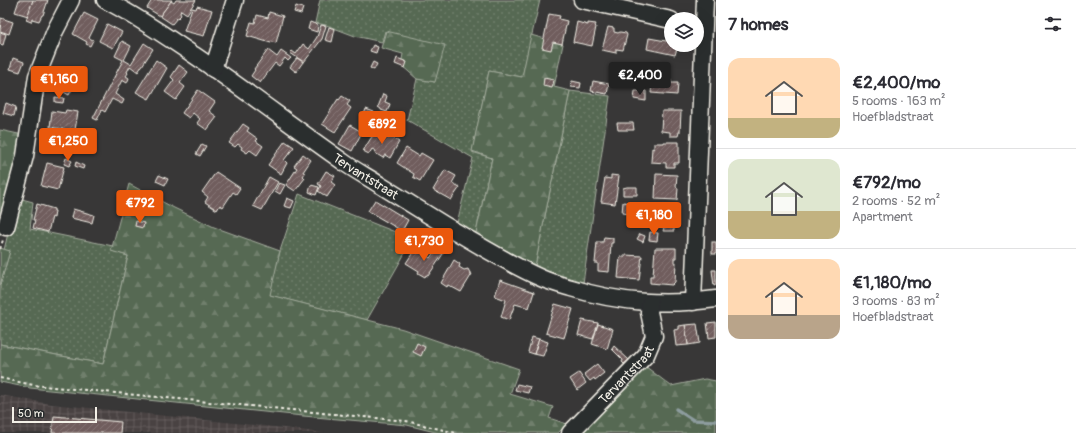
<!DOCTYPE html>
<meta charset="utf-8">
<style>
:root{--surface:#fff;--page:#f7f7f7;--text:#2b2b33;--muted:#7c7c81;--line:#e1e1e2;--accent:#ea580c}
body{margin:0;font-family:Pangolin,sans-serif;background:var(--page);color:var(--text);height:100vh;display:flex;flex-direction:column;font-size:15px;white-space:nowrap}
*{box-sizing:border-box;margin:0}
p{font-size:13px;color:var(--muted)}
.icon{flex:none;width:22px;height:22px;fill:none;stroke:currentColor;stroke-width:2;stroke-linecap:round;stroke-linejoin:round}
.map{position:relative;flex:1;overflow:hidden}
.side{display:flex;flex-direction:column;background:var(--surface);width:360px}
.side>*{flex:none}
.controls{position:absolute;left:664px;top:12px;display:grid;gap:8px}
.controls a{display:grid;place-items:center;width:40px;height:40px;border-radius:50%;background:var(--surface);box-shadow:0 4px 16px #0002;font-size:20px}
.scale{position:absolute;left:12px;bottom:10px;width:85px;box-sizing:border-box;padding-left:4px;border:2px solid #f4f1e8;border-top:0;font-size:11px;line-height:14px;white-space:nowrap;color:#f4f1e8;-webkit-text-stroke:3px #2a2d2e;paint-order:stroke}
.price{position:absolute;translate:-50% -34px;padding:0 9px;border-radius:4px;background:var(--accent);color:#fff;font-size:13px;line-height:26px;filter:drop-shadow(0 1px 2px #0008)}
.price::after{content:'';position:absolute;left:50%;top:24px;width:12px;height:9px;margin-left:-6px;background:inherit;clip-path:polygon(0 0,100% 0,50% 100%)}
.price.active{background:#222;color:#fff}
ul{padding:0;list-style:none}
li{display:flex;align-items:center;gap:12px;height:100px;padding:0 12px}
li+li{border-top:1px solid var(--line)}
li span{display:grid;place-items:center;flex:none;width:112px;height:80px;border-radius:12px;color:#555}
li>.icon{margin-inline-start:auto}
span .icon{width:48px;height:48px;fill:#fffc;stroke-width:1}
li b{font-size:17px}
h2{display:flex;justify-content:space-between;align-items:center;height:48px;padding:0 12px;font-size:17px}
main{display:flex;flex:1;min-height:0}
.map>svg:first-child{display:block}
.industrial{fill:url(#industrial-grid)}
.grass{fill:url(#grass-dots);stroke:#a5ad9e}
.forest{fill:url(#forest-firs);stroke:#a5ad9e}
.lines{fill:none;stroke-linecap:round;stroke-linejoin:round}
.stream{stroke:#8d9c9e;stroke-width:3.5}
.building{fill:url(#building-hatch);stroke:#f4f1e8}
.minor-casing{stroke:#f4f1e8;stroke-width:19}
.path{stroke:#f4f1e8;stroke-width:2;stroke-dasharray:3 3;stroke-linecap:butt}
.minor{stroke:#2a2d2e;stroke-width:16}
.labels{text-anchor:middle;stroke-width:3;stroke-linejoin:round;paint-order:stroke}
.street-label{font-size:13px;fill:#f4f1e8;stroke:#2a2d2e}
</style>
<main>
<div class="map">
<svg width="716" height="433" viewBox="0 0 716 433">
<defs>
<pattern id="industrial-grid" width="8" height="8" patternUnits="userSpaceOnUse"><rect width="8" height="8" fill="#494242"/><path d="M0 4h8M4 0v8" fill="none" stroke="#645e5d"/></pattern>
<pattern id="grass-dots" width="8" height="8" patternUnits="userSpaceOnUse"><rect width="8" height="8" fill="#566953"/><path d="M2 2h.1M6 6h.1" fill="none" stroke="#6f7f6c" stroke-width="1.8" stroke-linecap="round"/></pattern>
<pattern id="forest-firs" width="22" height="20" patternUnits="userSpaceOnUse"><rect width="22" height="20" fill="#566953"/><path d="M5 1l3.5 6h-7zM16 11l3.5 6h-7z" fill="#6f7f6c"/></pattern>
<pattern id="building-hatch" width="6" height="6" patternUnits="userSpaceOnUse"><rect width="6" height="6" fill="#705d5d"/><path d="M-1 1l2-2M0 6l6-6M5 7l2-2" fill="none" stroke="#857574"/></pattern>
</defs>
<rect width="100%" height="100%" fill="#383737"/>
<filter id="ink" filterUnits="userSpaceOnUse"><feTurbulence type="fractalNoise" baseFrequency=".025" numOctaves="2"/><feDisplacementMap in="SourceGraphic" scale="8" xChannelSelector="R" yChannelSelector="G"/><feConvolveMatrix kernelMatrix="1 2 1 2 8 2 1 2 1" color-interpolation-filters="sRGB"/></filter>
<g filter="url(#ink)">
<path class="industrial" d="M0 395 51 404 284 428 324 433H0Z"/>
<g class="grass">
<path d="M320 0H540L522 77 489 71 472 152 492 158 476 233 457 223 473 158 407 120 417 79 435 82 385 31 382 42 355 36 326 25 315 23Z"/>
<path d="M570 91 610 96 583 283 560 277 535 266Z"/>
<path d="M299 194 413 239 367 320 269 295 280 251Z"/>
<path d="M22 199 33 202 30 229 113 246 112 251 128 256 103 364 0 344V285L10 251 4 250 9 229 15 228Z"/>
</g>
<g class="forest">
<path d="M386 31 445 45 435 82 417 79 401 65 403 54 381 48Z"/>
<path d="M531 35 563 44 554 87 570 91 535 266 518 257 476 233 492 158 472 151 489 71 522 77Z"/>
<path d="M0 130 23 135 0 236Z"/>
<path d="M129 184 174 208 214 227 280 251 270 295 403 329 519 369 510 394 553 407 549 418 567 424 558 433H439L407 425 303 416 30 388 0 382V344L103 364 128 256 111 251Z"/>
<path d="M0 248 10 251 0 285Z"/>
<path d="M645 366 671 386 705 379 716 381V433H576Z"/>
</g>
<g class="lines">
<path class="stream" d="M676 409 693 420 716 421"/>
</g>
<g class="building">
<path d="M19 0H33L28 16 15 12Z"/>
<path d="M33 0H48L43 15H42L39 21 32 19 31 22 26 20Z"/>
<path d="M152 0H172L160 16 147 8Z"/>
<path d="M176 0H196L187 14 181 10 180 13 181 15 178 18H177L172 24 160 16 171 1 174 3Z"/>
<path d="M197 6 212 10 204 36 184 31 192 8 196 9Z"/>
<path d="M296 6 303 8 301 14 294 12Z"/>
<path d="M269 12 283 16 276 43 272 42 271 43 247 36 251 22 255 23 257 15 268 18Z"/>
<path d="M84 13 98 20 89 38 93 40 90 46 86 44 87 42 73 34Z"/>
<path d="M549 14 560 16 559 19 567 21 562 44 553 42 551 50 542 48Z"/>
<path d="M1 18 13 22 9 34 0 31Z"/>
<path d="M310 22 318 25 317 32 308 29Z"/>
<path d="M577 22 588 25V23L596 24 595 26 596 27 592 46 573 42Z"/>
<path d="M107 24 122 32 113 48 99 41Z"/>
<path d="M321 25 326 26 322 39 304 62 290 53 292 51 296 54 303 44 309 49 317 37Z"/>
<path d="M329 27 335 29 332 42 325 40Z"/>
<path d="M608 27 614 28V32L618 33 620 32 626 33 627 35 623 50 616 49V53L602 50Z"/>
<path d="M0 32 6 34 3 45 0 44Z"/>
<path d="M649 38 666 41 667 40 671 41V45H678L675 55 647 49Z"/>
<path d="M122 41 131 46 124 60 131 64 144 43 153 49 138 72 130 66 127 72 128 73 126 76 129 78 127 83 122 80 115 94 124 100 122 104 112 99 105 112 102 110 97 120 93 118 123 60 115 56Z"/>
<path d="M373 45 378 47 376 53 370 51Z"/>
<path d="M268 50 277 57 281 51 291 58 288 61 285 58 279 66 275 63 260 83 251 76 255 70 254 69Z"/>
<path d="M13 58 24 62 20 72 10 69Z"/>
<path d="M297 58 303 62 296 72 290 67Z"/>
<path d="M397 58 407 62 405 68 395 64Z"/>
<path d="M156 60 167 68 149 99 136 92Z"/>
<path d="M373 62 377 64 374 70 370 68Z"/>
<path d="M179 65 188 72 180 83 185 87 176 100 165 92 174 80 171 77Z"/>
<path d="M65 72 78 78 69 95 55 87 58 81 60 82Z"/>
<path d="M544 78 554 80 552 88 543 86Z"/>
<path d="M657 79 671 80V83H678L677 95 651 93 652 84Z"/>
<path d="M572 81 581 83 580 88 571 87Z"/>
<path d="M593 81 609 84 607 94 591 91Z"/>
<path d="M198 90 215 102 209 111 217 117 207 130 197 123 200 119 193 113 189 118 182 113Z"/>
<path d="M635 91H646V101L634 99Z"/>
<path d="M383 94 387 96 385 102 390 104 387 112 381 110V109L378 107Z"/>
<path d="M342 96 350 101 347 105 351 108 335 132 322 124 338 99 339 100Z"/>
<path d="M55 97 64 98 63 103 55 102Z"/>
<path d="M6 103 16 107 14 116 3 113Z"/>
<path d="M366 109 374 112 368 125 361 122Z"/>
<path d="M66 110 78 112 75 130H79L78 137 62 134 63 129 50 127 52 111 65 113Z"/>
<path d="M662 111H681L680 132H679L678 136H670V132L661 131Z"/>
<path d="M617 123H633L634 130H618Z"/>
<path d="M243 124 249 128 247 131 258 139 256 141 263 146 257 155 250 150 247 153 241 149 242 147 238 144 235 147 229 143Z"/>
<path d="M350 125 362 132 352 151 339 144Z"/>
<path d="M376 130 381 133 383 131 399 142 390 158 385 155 383 158 375 153 376 151 372 149 369 154 363 151Z"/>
<path d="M285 141 294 147 284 160 287 163 281 174 268 165Z"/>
<path d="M664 142H679V163H674V167H666V163L651 162 652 148 654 149V143H664Z"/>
<path d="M202 144 206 146 200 156 196 154Z"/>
<path d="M406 148 419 156 421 153 433 160 420 181 413 177 414 174 397 163Z"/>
<path d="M303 154 311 160 303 172 305 173 303 176 305 178 295 191 286 185 297 168 294 166Z"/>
<path d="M66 158 72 161 69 166 64 164Z"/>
<path d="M76 162 84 166 83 169 75 166Z"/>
<path d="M47 163 64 167 58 190 41 186Z"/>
<path d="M445 170 456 176 452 183 460 187 451 200 433 190Z"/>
<path d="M326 171 335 176 331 182 335 185 327 197 318 191 321 186 318 184Z"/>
<path d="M216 172 240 188 236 194 233 192 223 207 220 205 217 210 205 202 208 197 202 192Z"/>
<path d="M656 174 677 175 676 187 678 188 677 200 655 199Z"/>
<path d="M159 175 168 179 165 185 156 181Z"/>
<path d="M611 175 619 176 615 204 601 202 605 178 611 179Z"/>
<path d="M269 177 278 182 262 210 253 206Z"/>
<path d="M279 183 285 185 280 194 275 191Z"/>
<path d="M311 185 319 187 316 195 309 192Z"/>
<path d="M627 187H637V195H623V188Z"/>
<path d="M287 198 294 201 291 208 284 206Z"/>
<path d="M375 200 408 220 402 231 368 211Z"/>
<path d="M623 202 631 203 630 214 622 213Z"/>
<path d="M37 204 54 209V211H55L54 218 52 217 48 232 33 228 35 220H33Z"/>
<path d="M654 205 677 206 676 227H674V231H663L664 227 646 226 647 214H653Z"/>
<path d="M73 209 94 215 92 223 71 218Z"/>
<path d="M136 221 144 223 143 228 135 226Z"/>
<path d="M650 232 658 233 657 241 649 240Z"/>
<path d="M640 234 645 236 643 242 637 239Z"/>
<path d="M604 237 613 238V243H611L609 272 598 271V263H595L597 242H603Z"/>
<rect x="712" y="242" width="4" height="12"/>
<path d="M416 248 430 258 436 249 443 254 428 276 426 275 425 277 418 273 419 271 406 263Z"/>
<path d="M655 248H676V258H674V262H676L675 282 672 285 650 283V276H653Z"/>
<path d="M625 255 642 256 639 280 618 278 620 257H625Z"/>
<path d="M454 260 460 264 459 267 464 270 468 269 470 273 472 274 461 292 448 285 447 287 441 283Z"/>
<path d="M712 270H716V285L714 286Z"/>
<path d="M500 280 534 292 529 308 515 304 509 320 501 317 506 300 495 296Z"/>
<path d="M555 304 573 309 564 338 546 333Z"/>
<path d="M582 320 598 323 593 339 578 335Z"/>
<path d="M716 322V337L709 338 707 323Z"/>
<path d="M598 324 613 329 607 349 592 344Z"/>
<path d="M697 324 700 343 688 345 685 325Z"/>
<path d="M685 325 688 345 676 346 674 330 679 329V326Z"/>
<path d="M532 337 539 339 534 354 528 352Z"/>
<path d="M539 339 548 342 543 356 534 354Z"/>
<path d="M417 343 425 347 421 356 413 352Z"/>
<path d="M614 346 629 360 624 364 622 362 623 360 612 349Z"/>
<path d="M597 364 604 373 595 380 594 378 590 381 584 374Z"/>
<path d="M579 373 586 383 577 390 570 379Z"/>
<path d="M517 384 530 387 528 393 515 390Z"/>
<path d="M54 416 121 422 120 433H52Z"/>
</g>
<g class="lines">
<g class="minor-casing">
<g id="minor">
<path id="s1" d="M105 0C137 16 164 35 194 55 244 89 292 126 342 161 354 170 368 177 380 185 401 198 422 211 443 224 475 243 507 263 541 278 550 282 561 285 571 288 620 303 665 306 716 299"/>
<path d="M582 0 671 20"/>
<path d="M213 69 235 0"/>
<path d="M6 227 25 156 37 76 55 31 71 0"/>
<path d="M693 302 705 0"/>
<path id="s2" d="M570 433 646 355 654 336 649 312 650 303"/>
</g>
</g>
<g class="path">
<path d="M0 249 3 240"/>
<path d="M0 378 33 385 406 421 456 433"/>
</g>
<use href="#minor" class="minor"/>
</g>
</g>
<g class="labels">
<g class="street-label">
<text dy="5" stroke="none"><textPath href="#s1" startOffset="315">Tervantstraat</textPath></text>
<text dy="5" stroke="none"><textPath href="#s2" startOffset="81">Tervantstraat</textPath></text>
</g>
</g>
</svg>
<div class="controls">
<a><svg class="icon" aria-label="layers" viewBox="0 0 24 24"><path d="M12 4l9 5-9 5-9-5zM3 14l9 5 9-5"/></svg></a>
</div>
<div class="scale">50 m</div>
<b class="price active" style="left:640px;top:96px">€2,400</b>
<b class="price" style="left:59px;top:100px">€1,160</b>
<b class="price" style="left:382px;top:145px">€892</b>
<b class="price" style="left:68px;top:162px">€1,250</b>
<b class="price" style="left:140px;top:224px">€792</b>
<b class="price" style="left:654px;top:236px">€1,180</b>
<b class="price" style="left:424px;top:262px">€1,730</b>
</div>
<section class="side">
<h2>7 homes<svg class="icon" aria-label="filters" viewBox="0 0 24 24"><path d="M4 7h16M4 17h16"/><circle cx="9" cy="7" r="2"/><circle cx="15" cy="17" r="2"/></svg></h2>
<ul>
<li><span style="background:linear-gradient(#ffd9b3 75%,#c2b280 0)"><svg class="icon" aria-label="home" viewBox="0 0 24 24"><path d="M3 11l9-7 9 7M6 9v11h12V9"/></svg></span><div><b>€2,400/mo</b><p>5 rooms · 163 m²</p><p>Hoefbladstraat</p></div></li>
<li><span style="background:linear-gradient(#dfe7d0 65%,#c2b280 0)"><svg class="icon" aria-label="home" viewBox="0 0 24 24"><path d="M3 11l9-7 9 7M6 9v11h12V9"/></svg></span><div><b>€792/mo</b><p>2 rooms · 52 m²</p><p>Apartment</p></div></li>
<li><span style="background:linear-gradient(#ffd9b3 70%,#b9a48a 0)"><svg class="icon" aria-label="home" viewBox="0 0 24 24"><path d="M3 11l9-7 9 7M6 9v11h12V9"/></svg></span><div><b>€1,180/mo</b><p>3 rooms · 83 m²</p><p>Hoefbladstraat</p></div></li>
</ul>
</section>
</main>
